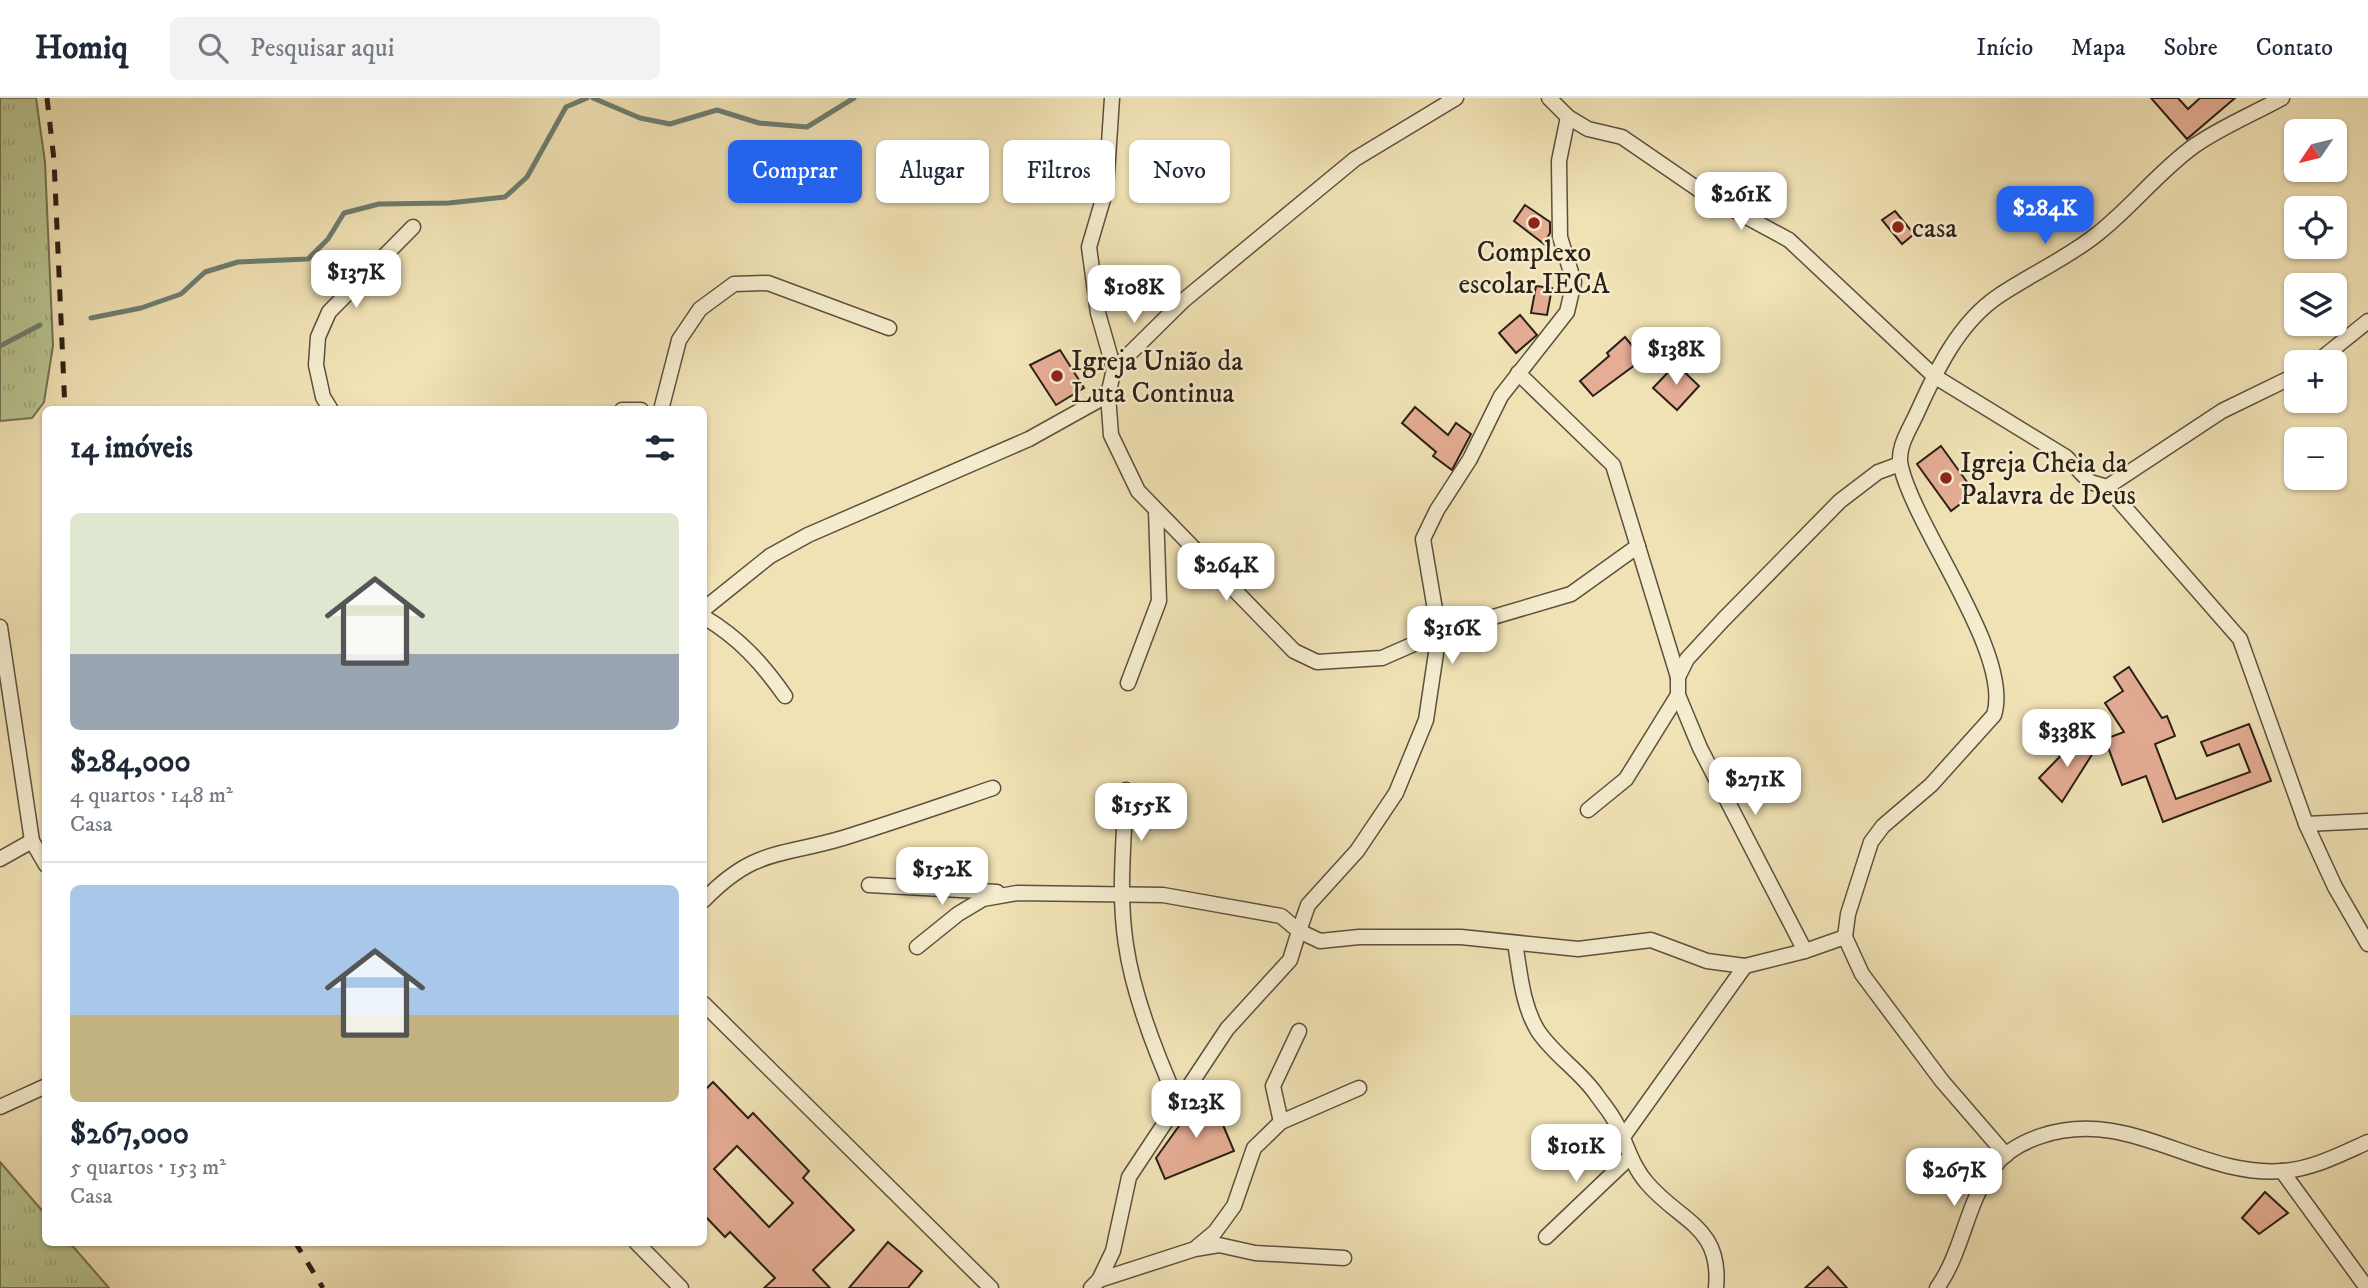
<!DOCTYPE html>
<html lang="pt">
<meta charset="utf-8">
<style>
:root{--surface:#fff;--page:#f2f2f3;--text:#1f2937;--muted:#747a83;--line:#e0e1e3;--accent:#2563eb}
body{margin:0;font-family:"IM FELL DW Pica",serif;background:var(--page);color:var(--text);height:100vh;display:flex;flex-direction:column;font-size:26px;white-space:nowrap}
*{box-sizing:border-box;margin:0}
p{font-size:23px;color:var(--muted)}
.icon{flex:none;width:38px;height:38px;fill:none;stroke:currentColor;stroke-width:2;stroke-linecap:round;stroke-linejoin:round}
.map{position:relative;flex:1;overflow:hidden}
.details{position:absolute;left:42px;top:308px;width:665px;height:840px;display:flex;flex-direction:column;background:var(--surface);border-radius:10px;box-shadow:0 2px 5px #0004}
.details>*{flex:none}
.guide{position:absolute;left:728px;top:42px;width:665px;height:63px;display:flex;gap:14px}
.needle{width:46px;rotate:235deg}
.fabs{position:absolute;left:2284px;top:21px;display:grid;gap:14px}
.fabs a{display:grid;place-items:center;width:63px;height:63px;border-radius:10px;background:var(--surface);box-shadow:0 2px 5px #0004;font-size:35px}
.price{position:absolute;translate:-50% -60px;padding:0 16px;border-radius:14px;background:#fff;color:#222;font-size:23px;line-height:46px;filter:drop-shadow(0 2px 4px #0008)}
.price::after{content:'';position:absolute;left:50%;top:42px;width:21px;height:16px;margin-left:-10px;background:inherit;clip-path:polygon(0 0,100% 0,50% 100%)}
.price.active{background:var(--accent);color:#fff}
ul{padding:0;list-style:none}
li{display:grid;align-content:center;gap:14px;height:371px;padding:0 28px}
li+li{border-top:2px solid var(--line)}
li span{display:grid;place-items:center;height:217px;border-radius:10px;color:#555}
li>.icon{margin-inline-start:auto}
span .icon{width:126px;height:126px;fill:#fffc;stroke-width:1}
li b{font-size:30px}
h2{display:flex;justify-content:space-between;align-items:center;height:84px;padding:0 28px;font-size:30px}
.pill{padding:0 24px;border-radius:10px;background:var(--surface);box-shadow:0 2px 5px #0004;font-size:24px;line-height:63px}
.pill.active{background:var(--accent);color:#fff}
header{display:flex;align-items:center;gap:42px;box-sizing:border-box;height:98px;padding:0 35px;background:var(--surface);border-bottom:2px solid var(--line)}
header strong{font-size:33px}
nav{display:flex;gap:38px;margin-inline-start:auto;font-size:24px}
.search{width:490px;height:63px;background:var(--page);display:flex;align-items:center;gap:18px;box-sizing:border-box;padding:0 24px;border-radius:10px;color:var(--muted);font-size:26px}
.map>svg:first-child{display:block}
.grass{fill:url(#grass-tufts);stroke:#727253;stroke-width:2}
.lines{fill:none;stroke-linecap:round;stroke-linejoin:round}
.stream{stroke:#6e7e71;stroke-width:5}
.building{fill:#e5ad94;stroke:#2c1f16;stroke-width:2;fill-rule:evenodd}
.minor-casing{stroke:#5d503e;stroke-width:17}
.minor{stroke:#f5eccf;stroke-width:14}
.rail{stroke:#2c1f16;stroke-width:5;stroke-dasharray:12 12;stroke-linecap:butt}
.poi-dot{fill:#8f2418;stroke:#f5eccf;stroke-width:2.5}
.labels{text-anchor:middle;stroke-width:5;stroke-linejoin:round;paint-order:stroke}
.poi-label{font-size:28px;fill:#2c1f16;stroke:#f5eccf;text-anchor:start}
</style>
<header>
<strong>Homiq</strong>
<div class="search"><svg class="icon" aria-label="search" viewBox="0 0 24 24"><circle cx="10" cy="10" r="6"/><path d="M15 15l6 6"/></svg>Pesquisar aqui</div>
<nav><a>Início</a><a>Mapa</a><a>Sobre</a><a>Contato</a></nav>
</header>
<div class="map">
<svg width="2368" height="1190" viewBox="0 0 2368 1190">
<defs>
<pattern id="grass-tufts" width="24" height="20" patternUnits="userSpaceOnUse" patternTransform="scale(1.75)"><rect width="24" height="20" fill="#b7c490"/><path d="M3 7l-1-3M5 7V3M7 7l1-3M15 17l-1-3M17 17v-4M19 17l1-3" fill="none" stroke="#9ea87b"/></pattern>
</defs>
<rect width="100%" height="100%" fill="#f0e2b5"/>
<filter id="stains"><feTurbulence type="fractalNoise" baseFrequency=".00286" numOctaves="4"/><feColorMatrix values="0 0 0 0 .2 0 0 0 0 .09 0 0 0 0 .02 0 0 0 .5 -.17"/></filter>
<radialGradient id="worn" r=".72"><stop offset=".6" stop-color="#630" stop-opacity="0"/><stop offset="1" stop-color="#630" stop-opacity=".3"/></radialGradient>
<g class="grass">
<path d="M0 0H36L45 64 53 248 44 304 32 320 0 323Z"/>
<path d="M0 1064 45 1116 46 1144 70 1145 109 1190H0Z"/>
</g>
<g class="lines">
<g class="stream">
<path d="M593 0 640 20 670 26 717 12 759 25 807 29 854 0"/>
<path d="M91 220 141 210 181 196 205 174 238 164 308 161 328 141 344 115 379 106 449 105 505 99 527 79 566 9 587 0"/>
<path d="M0 248 40 227"/>
</g>
</g>
<g class="building">
<path d="M2151 0H2178L2188 11 2200 0H2235L2187 41Z"/>
<path d="M1525 107 1550 124V135L1544 146 1514 123Z"/>
<path d="M1895 113 1914 136 1902 146 1882 122Z"/>
<path d="M1536 188 1552 190 1547 217 1531 215Z"/>
<path d="M1520 217 1537 237 1516 255 1499 235Z"/>
<path d="M1625 239 1643 261 1593 298 1580 283 1609 258 1607 255Z"/>
<path d="M1060 252 1084 290 1056 307 1030 267Z"/>
<path d="M1676 266 1699 288 1677 312 1653 290Z"/>
<path d="M1415 309 1448 337 1456 325 1471 336 1452 372 1433 358 1436 354 1402 325Z"/>
<path d="M1941 348 1975 395 1951 413 1917 366Z"/>
<path d="M2129 569 2162 620 2167 618 2175 638 2155 646 2176 701 2250 674 2239 646 2207 658 2201 644 2249 626 2271 683 2163 724 2146 678 2122 687 2105 641 2124 634 2105 605 2123 593 2114 579Z"/>
<path d="M2078 640 2093 655 2062 704 2039 680Z"/>
<path d="M713 984 748 1020 753 1015 809 1073 803 1080 854 1132 813 1172 830 1190H764L775 1180 730 1134 725 1139 704 1117V993ZM737 1048 793 1105 769 1129 714 1071Z"/>
<path d="M1207 989 1234 1053 1165 1081 1156 1060Z"/>
<path d="M2265 1094 2288 1115 2259 1136 2242 1120Z"/>
<path d="M888 1144 922 1173 908 1190H849Z"/>
<path d="M1828 1169 1847 1190H1805Z"/>
</g>
<g class="lines">
<g class="minor-casing">
<g id="minor">
<path d="M1112 0 1106 91 1089 149 1098 215 1114 271"/>
<path d="M1549 0 1568 19 1588 31 1622 39 1708 98 1789 142 1934 278 2066 359 2090 384 2107 389 2240 541 2306 726 2335 789 2368 846"/>
<path d="M2317 264 2368 223"/>
<path d="M1518 275 1613 367 1678 579"/>
<path d="M1108 297 1111 337 1138 393 1294 553 1317 564 1382 560 1439 535 1571 496 1638 448"/>
<path d="M331 312 323 299 316 267 318 239 329 214 413 129"/>
<path d="M622 312H641"/>
<path d="M661 312 679 242 700 211 734 186 768 185 889 230"/>
<path d="M2107 389 2222 313 2296 277"/>
<path d="M704 511 770 458 808 437 1029 341 1108 297 1114 271 1184 202 1355 61 1456 0"/>
<path d="M704 519C739 540 762 565 785 598"/>
<path d="M0 529 32 743"/>
<path d="M1128 585 1159 503 1156 412"/>
<path d="M1126 692C1124 743 1118 796 1126 847 1133 896 1158 960 1178 1005"/>
<path d="M1588 712 1626 681 1678 597"/>
<path d="M2306 726 2368 723"/>
<path d="M0 761 32 743 46 767"/>
<path d="M869 787 997 794"/>
<path d="M704 802C755 750 779 759 843 740 894 724 943 707 993 690"/>
<path d="M1515 845C1520 874 1522 907 1538 933 1554 957 1580 973 1596 996 1603 1006 1612 1016 1617 1027 1627 1047 1632 1068 1647 1085 1680 1124 1722 1128 1716 1190"/>
<path d="M917 849 958 816 983 801 1017 795 1163 797 1281 818 1299 833 1308 807 1357 753 1396 695 1426 622 1439 535 1423 441 1437 412 1470 361 1501 298 1567 214 1574 184 1560 139 1559 63 1568 19"/>
<path d="M1805 853 1700 650 1678 597V579L1687 561 1723 522 1840 403 1878 374 1900 366"/>
<path d="M704 906 991 1190"/>
<path d="M0 1009 46 988"/>
<path d="M1281 1024 1273 988 1299 933"/>
<path d="M1623 1039 1745 868"/>
<path d="M2006 1057 1942 983 1862 876 1845 839 1848 816 1871 744 1883 728 1931 687 1994 617C2013 557 1916 432 1901 369 1896 350 1910 331 1917 315 1936 273 1958 226 1997 199 2029 177 2066 161 2096 137 2131 110 2158 74 2194 48 2221 29 2253 16 2282 0"/>
<path d="M2282 1073 2367 1190"/>
<path d="M1546 1139 1630 1059"/>
<path d="M636 1144 681 1190"/>
<path d="M1197 1149 1215 1134 1234 1108 1254 1050 1281 1024 1359 990"/>
<path d="M1099 1182 1195 1151 1219 1147 1255 1155 1344 1160"/>
<path d="M1091 1190 1099 1182 1113 1153 1129 1079 1227 931 1290 862 1299 833 1320 843 1359 839H1461L1578 851 1651 842 1707 863 1745 868 1805 853 1845 839"/>
<path d="M1937 1190C1963 1154 1966 1105 1993 1070 2004 1055 2023 1044 2041 1038 2129 1008 2198 1080 2283 1073 2313 1071 2341 1056 2368 1044"/>
</g>
</g>
<use href="#minor" class="minor"/>
<g class="rail">
<path d="M47 0 54 62 65 312"/>
<path d="M295 1144 323 1190"/>
</g>
</g>
<g class="poi-dot">
<circle cx="1534" cy="125" r="7"/>
<circle cx="1898" cy="129" r="7"/>
<circle cx="1057" cy="278" r="7"/>
<circle cx="1946" cy="380" r="7"/>
</g>
<g class="labels">
<g class="poi-label">
<text x="1912" y="139">casa</text>
<text x="1534" y="163" text-anchor="middle">Complexo<tspan x="1534" dy="32">escolar IECA</tspan></text>
<text x="1071" y="272">Igreja União da<tspan x="1071" dy="32">Luta Continua</tspan></text>
<text x="1960" y="374">Igreja Cheia da<tspan x="1960" dy="32">Palavra de Deus</tspan></text>
</g>
</g>
<rect width="100%" height="100%" filter="url(#stains)"/>
<rect width="100%" height="100%" fill="url(#worn)"/>
</svg>
<div class="fabs">
<a><svg class="needle" viewBox="-14 -14 28 28"><path d="M0-13l5 13h-10z" fill="#e53935"/><path d="M0 13l5-13h-10z" fill="#747a83"/></svg></a>
<a><svg class="icon" aria-label="locate" viewBox="0 0 24 24"><circle cx="12" cy="12" r="6"/><path d="M12 2v4M12 18v4M2 12h4M18 12h4"/></svg></a>
<a><svg class="icon" aria-label="layers" viewBox="0 0 24 24"><path d="M12 4l9 5-9 5-9-5zM3 14l9 5 9-5"/></svg></a>
<a>+</a>
<a>−</a>
</div>
<b class="price" style="left:1741px;top:134px">$261K</b>
<b class="price active" style="left:2045px;top:148px">$284K</b>
<b class="price" style="left:356px;top:212px">$137K</b>
<b class="price" style="left:1134px;top:227px">$108K</b>
<b class="price" style="left:1676px;top:289px">$138K</b>
<b class="price" style="left:1226px;top:505px">$264K</b>
<b class="price" style="left:1452px;top:568px">$316K</b>
<b class="price" style="left:2067px;top:671px">$338K</b>
<b class="price" style="left:1755px;top:719px">$271K</b>
<b class="price" style="left:1141px;top:745px">$155K</b>
<b class="price" style="left:942px;top:809px">$152K</b>
<b class="price" style="left:1196px;top:1042px">$123K</b>
<b class="price" style="left:1576px;top:1086px">$101K</b>
<b class="price" style="left:1954px;top:1110px">$267K</b>
<div class="guide">
<a class="pill active">Comprar</a>
<a class="pill">Alugar</a>
<a class="pill">Filtros</a>
<a class="pill">Novo</a>
</div>
<section class="details">
<h2>14 imóveis<svg class="icon" aria-label="filters" viewBox="0 0 24 24"><path d="M4 7h16M4 17h16"/><circle cx="9" cy="7" r="2"/><circle cx="15" cy="17" r="2"/></svg></h2>
<ul>
<li><span style="background:linear-gradient(#dfe7d0 65%,#9aa5b1 0)"><svg class="icon" aria-label="home" viewBox="0 0 24 24"><path d="M3 11l9-7 9 7M6 9v11h12V9"/></svg></span><div><b>$284,000</b><p>4 quartos · 148 m²</p><p>Casa</p></div></li>
<li><span style="background:linear-gradient(#a9c7e8 60%,#c2b280 0)"><svg class="icon" aria-label="home" viewBox="0 0 24 24"><path d="M3 11l9-7 9 7M6 9v11h12V9"/></svg></span><div><b>$267,000</b><p>5 quartos · 153 m²</p><p>Casa</p></div></li>
</ul>
</section>
</div>
